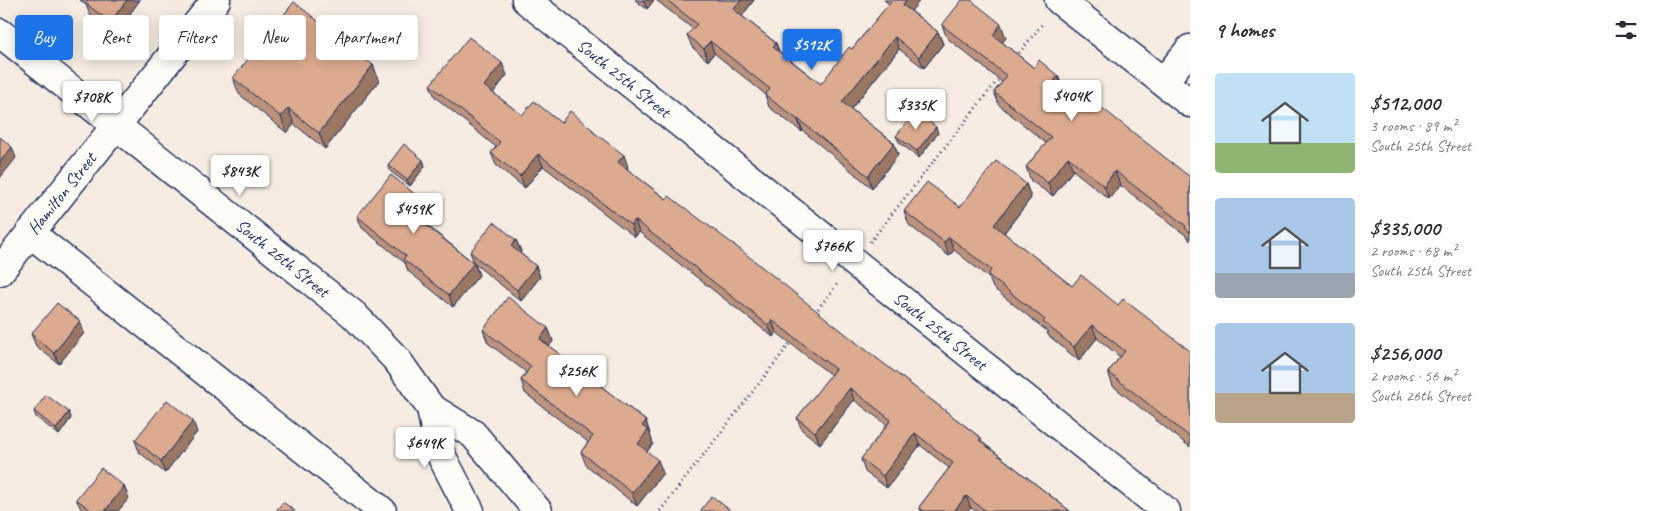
<!DOCTYPE html>
<meta charset="utf-8">
<style>
:root{--surface:#fff;--page:#f7f7f7;--text:#2b2b33;--muted:#7c7c81;--accent:#1a73e8}
body{margin:0;font-family:Caveat,sans-serif;background:var(--page);color:var(--text);height:100vh;display:flex;flex-direction:column;font-size:19px;white-space:nowrap}
*{box-sizing:border-box;margin:0}
p{font-size:16px;color:var(--muted)}
.icon{flex:none;width:28px;height:28px;fill:none;stroke:currentColor;stroke-width:2;stroke-linecap:round;stroke-linejoin:round}
.map{position:relative;flex:1;overflow:hidden}
.panel{display:flex;flex-direction:column;background:var(--surface);width:475px}
.panel>*{flex:none}
.top-card{position:absolute;left:15px;top:15px;width:475px;height:45px;display:flex;gap:10px}
.price{position:absolute;translate:-50% -42px;padding:0 11px;border-radius:5px;background:#fff;color:#222;font-size:16px;line-height:32px;filter:drop-shadow(0 1px 2px #0008)}
.price::after{content:'';position:absolute;left:50%;top:30px;width:15px;height:11px;margin-left:-8px;background:inherit;clip-path:polygon(0 0,100% 0,50% 100%)}
.price.active{background:var(--accent);color:#fff}
ul{padding:0;list-style:none}
li{display:flex;align-items:center;gap:15px;height:125px;padding:0 25px}
li span{display:grid;place-items:center;flex:none;width:140px;height:100px;border-radius:5px;color:#555}
li>.icon{margin-inline-start:auto}
span .icon{width:60px;height:60px;fill:#fffc;stroke-width:1}
li b{font-size:21px}
h2{display:flex;justify-content:space-between;align-items:center;height:60px;padding:0 25px;font-size:21px}
.chip{padding:0 18px;border-radius:5px;background:var(--surface);box-shadow:0 2px 12px #0003;font-size:18px;line-height:45px}
.chip.active{background:var(--accent);color:#fff}
main{display:flex;flex:1;min-height:0}
.map>svg:first-child{display:block}
.lines{fill:none;stroke-linecap:round;stroke-linejoin:round}
.minor-casing{stroke:#1b2f5e;stroke-width:31}
.path{stroke:#1b2f5e;stroke-width:3;stroke-dasharray:1 4;stroke-linecap:butt}
.minor{stroke:#fdfcf7;stroke-width:28}
.wall{fill:#bd927b;stroke:#1b2f5e}
.shaded-wall{fill:#9a7764;stroke:#1b2f5e}
.building{fill:#dcaa8f;stroke:#1b2f5e}
.labels{text-anchor:middle;stroke-width:4;stroke-linejoin:round;paint-order:stroke}
.street-label{font-size:18px;fill:#1b2f5e;stroke:#fdfcf7}
</style>
<main>
<div class="map">
<svg width="1190" height="511" viewBox="0 0 1190 511">
<rect width="100%" height="100%" fill="#f6ece2"/>
<filter id="ink" filterUnits="userSpaceOnUse"><feTurbulence type="fractalNoise" baseFrequency=".02" numOctaves="2"/><feDisplacementMap in="SourceGraphic" scale="10" xChannelSelector="R" yChannelSelector="G"/><feConvolveMatrix kernelMatrix="1 2 1 2 8 2 1 2 1" color-interpolation-filters="sRGB"/></filter>
<g filter="url(#ink)">
<g class="lines">
<g class="minor-casing">
<g id="minor">
<path id="s1" d="M526 0 1166 511"/>
<path d="M1059 0 1190 103"/>
<path id="s2" d="M0 33 354 315 397 360 431 408 473 434 538 511"/>
<path d="M1163 82 1190 49"/>
<path d="M30 233 382 511"/>
<path id="s3" d="M0 271 216 0"/>
<path d="M431 408 439 451 470 511"/>
</g>
</g>
<g class="path">
<path d="M1016 57 1043 23"/>
<path d="M870 242 1001 76"/>
<path d="M815 313 837 284"/>
<path d="M660 511 792 341"/>
</g>
<use href="#minor" class="minor"/>
</g>
<g class="wall">
<path d="M80 0H140L115 34 90 15 86 5Z"/>
<path d="M635 0H654L647 9Z"/>
<path d="M656 0H754L742 16 776 43 779 51 821 84 852 49 889 4 884 0H920L911 11 938 32 943 44 924 68 899 49 851 109 894 143 898 155 872 188 803 131 802 132 769 107 765 95V94L714 53 708 61 692 47 687 35 693 29Z"/>
<path d="M942 25 1006 38 1002 42 1034 68 1058 76 1063 89V90L1091 113 1190 177V241L1188 237 1120 185 1109 199 1073 170 1053 196 1031 181 1026 167 1046 143 999 105 994 92 1002 82 947 38Z"/>
<path d="M373 65 379 81 325 149 294 124 287 133 239 94 233 78Z"/>
<path d="M507 75 493 93 522 115 593 130 594 132 628 167 627 169 981 438 982 442 1070 511H975L971 508 968 511H921L919 507 949 468 920 445 887 488 865 472 861 459 887 425 854 400 820 444 802 430 797 418 831 375 776 332 773 337 639 232 635 237 543 166 525 188 496 165 491 153 496 147 435 97 430 85Z"/>
<path d="M938 133 919 158 899 142 896 136Z"/>
<path d="M423 160 425 166 410 186 390 171 388 165Z"/>
<path d="M1026 184 1031 198 1004 233 1072 286 1118 305 1190 351V447L1113 386 1108 372 1120 357 1097 338 1079 361 1048 335 1047 331 993 288 989 278 954 250 949 256 909 225 904 211 960 207Z"/>
<path d="M430 215 424 223 474 263 470 252 516 240 521 251 520 253 536 266 540 277 521 301 475 264 479 275 453 307 408 271 405 263 362 228 357 216Z"/>
<path d="M80 321 84 333 59 364 36 346 31 334Z"/>
<path d="M548 328 553 341 549 346 646 421 653 444 647 451 663 473 637 506 586 465 581 452 588 442 525 393 521 380 526 372 488 343 483 330Z"/>
<path d="M34 411 69 412 71 418 59 435 36 417Z"/>
<path d="M197 432 165 473 139 452 135 440Z"/>
<path d="M129 498 118 511H82L76 499Z"/>
</g>
<g class="shaded-wall">
<path d="M127 0H140L115 34 110 22Z"/>
<path d="M643 0H654L647 9Z"/>
<path d="M741 0H754L738 21 733 9Z"/>
<path d="M906 0H920L907 16 903 5Z"/>
<path d="M1001 24 1006 38 998 48 993 35Z"/>
<path d="M938 32 943 44 924 68 919 57Z"/>
<path d="M895 37 899 49 847 114 842 102Z"/>
<path d="M710 41 714 53 708 61 704 49Z"/>
<path d="M776 43 780 55 773 47Z"/>
<path d="M502 63 507 75 489 98 484 86Z"/>
<path d="M373 65 379 81 325 149 319 133Z"/>
<path d="M1058 76 1063 89 1058 96 1053 83Z"/>
<path d="M288 108 294 124 287 133 281 117Z"/>
<path d="M798 119 803 131 802 132 798 120Z"/>
<path d="M936 127 938 133 919 158 917 151Z"/>
<path d="M894 143 898 155 872 188 868 176Z"/>
<path d="M12 147 16 158 0 178V162Z"/>
<path d="M538 154 543 166 525 188 520 176Z"/>
<path d="M624 155 628 167 622 174 618 162Z"/>
<path d="M1068 157 1073 170 1053 196 1048 183Z"/>
<path d="M423 160 425 166 410 186 407 180Z"/>
<path d="M1115 171 1120 185 1109 199 1104 186Z"/>
<path d="M1026 184 1031 198 999 239 994 225Z"/>
<path d="M426 203 430 215 420 228 415 217Z"/>
<path d="M635 220 639 232 635 237 631 225Z"/>
<path d="M949 237 954 250 949 256 944 242Z"/>
<path d="M516 240 521 251 516 258 511 246Z"/>
<path d="M474 263 479 275 453 307 449 295Z"/>
<path d="M536 266 540 277 521 301 517 290Z"/>
<path d="M772 320 776 332 773 337 768 325Z"/>
<path d="M80 321 84 333 59 364 54 353Z"/>
<path d="M1092 325 1097 338 1079 361 1074 347Z"/>
<path d="M548 328 553 341 545 352 540 339Z"/>
<path d="M850 388 854 400 820 444 815 432Z"/>
<path d="M69 412 71 418 59 435 56 429Z"/>
<path d="M193 421 197 432 165 473 161 461Z"/>
<path d="M646 421 653 444 643 457 638 444 642 426Z"/>
<path d="M915 433 920 445 887 488 883 476Z"/>
<path d="M658 460 663 473 637 506 632 493Z"/>
<path d="M124 486 129 498 118 511H105Z"/>
<path d="M966 496 971 508 968 511H954Z"/>
</g>
<g class="building">
<path d="M88 0H127L110 22 85 3Z"/>
<path d="M667 0H741L733 9 776 43 773 47 821 84 849 47 852 49 892 0H906L903 5 938 32 919 57 895 37 842 102 894 143 868 176 798 119V120L765 95 770 89 710 41 704 49 687 35 697 24Z"/>
<path d="M962 0H971L1001 24 993 35 1034 68 1039 60 1058 76 1053 83 1091 113 1097 104 1190 177V232L1185 228 1186 226 1115 171 1104 186 1068 157 1048 183 1026 167 1051 137 994 92 1007 76 942 25Z"/>
<path d="M294 2 373 65 319 133 288 108 281 117 233 78Z"/>
<path d="M469 37 502 63 484 86 522 115 534 101 561 123 570 111 593 130 592 131 624 155 618 162 666 199 669 196 737 247 857 343 981 438 979 440 1070 511H986L966 496 954 511H924L919 507 953 463 915 433 883 476 861 459 891 420 850 388 815 432 797 418 835 369 772 320 768 325 635 220 631 225 538 154 520 176 491 153 500 142 430 85Z"/>
<path d="M916 111 936 127 917 151 896 136Z"/>
<path d="M0 137 12 147 0 162Z"/>
<path d="M404 144 423 160 407 180 388 165Z"/>
<path d="M996 161 1009 170 1026 184 994 225 1072 286 1081 275 1118 305 1123 299 1190 351V437L1108 372 1125 351 1092 325 1074 347 1043 322 1045 320 988 275 991 270 949 237 944 242 904 211 927 182 960 207Z"/>
<path d="M391 175 426 203 415 217 474 263 449 295 403 259 406 256 357 216Z"/>
<path d="M494 222 516 240 511 246 536 266 517 290 470 252Z"/>
<path d="M508 297 548 328 540 339 646 421 642 426 648 430 638 444 658 460 632 493 581 452 593 436 521 380 531 366 483 330Z"/>
<path d="M57 303 80 321 54 353 31 334Z"/>
<path d="M46 395 69 412 56 429 34 411Z"/>
<path d="M167 400 193 421 161 461 135 440Z"/>
<path d="M101 468 124 486 105 511H92L76 499Z"/>
<path d="M712 496 731 511H700Z"/>
<path d="M283 502 295 511H276Z"/>
</g>
</g>
<g class="labels">
<g class="street-label">
<text dy="6" stroke="none"><textPath href="#s1" startOffset="125">South 25th Street</textPath></text>
<text dy="6" stroke="none"><textPath href="#s3" startOffset="99">Hamilton Street</textPath></text>
<text dy="6" stroke="none"><textPath href="#s2" startOffset="361">South 26th Street</textPath></text>
<text dy="6" stroke="none"><textPath href="#s1" startOffset="530">South 25th Street</textPath></text>
</g>
</g>
</svg>
<b class="price active" style="left:812px;top:71px">$512K</b>
<b class="price" style="left:1072px;top:122px">$404K</b>
<b class="price" style="left:92px;top:123px">$708K</b>
<b class="price" style="left:916px;top:131px">$335K</b>
<b class="price" style="left:240px;top:197px">$843K</b>
<b class="price" style="left:414px;top:235px">$459K</b>
<b class="price" style="left:833px;top:272px">$766K</b>
<b class="price" style="left:577px;top:397px">$256K</b>
<b class="price" style="left:425px;top:469px">$649K</b>
<div class="top-card">
<a class="chip active">Buy</a>
<a class="chip">Rent</a>
<a class="chip">Filters</a>
<a class="chip">New</a>
<a class="chip">Apartment</a>
</div>
</div>
<section class="panel">
<h2>9 homes<svg class="icon" aria-label="filters" viewBox="0 0 24 24"><path d="M4 7h16M4 17h16"/><circle cx="9" cy="7" r="2"/><circle cx="15" cy="17" r="2"/></svg></h2>
<ul>
<li><span style="background:linear-gradient(#bfe0f5 70%,#8fb573 0)"><svg class="icon" aria-label="home" viewBox="0 0 24 24"><path d="M3 11l9-7 9 7M6 9v11h12V9"/></svg></span><div><b>$512,000</b><p>3 rooms · 89 m²</p><p>South 25th Street</p></div></li>
<li><span style="background:linear-gradient(#a9c7e8 75%,#9aa5b1 0)"><svg class="icon" aria-label="home" viewBox="0 0 24 24"><path d="M3 11l9-7 9 7M6 9v11h12V9"/></svg></span><div><b>$335,000</b><p>2 rooms · 68 m²</p><p>South 25th Street</p></div></li>
<li><span style="background:linear-gradient(#a9c7e8 70%,#b9a48a 0)"><svg class="icon" aria-label="home" viewBox="0 0 24 24"><path d="M3 11l9-7 9 7M6 9v11h12V9"/></svg></span><div><b>$256,000</b><p>2 rooms · 56 m²</p><p>South 26th Street</p></div></li>
</ul>
</section>
</main>
